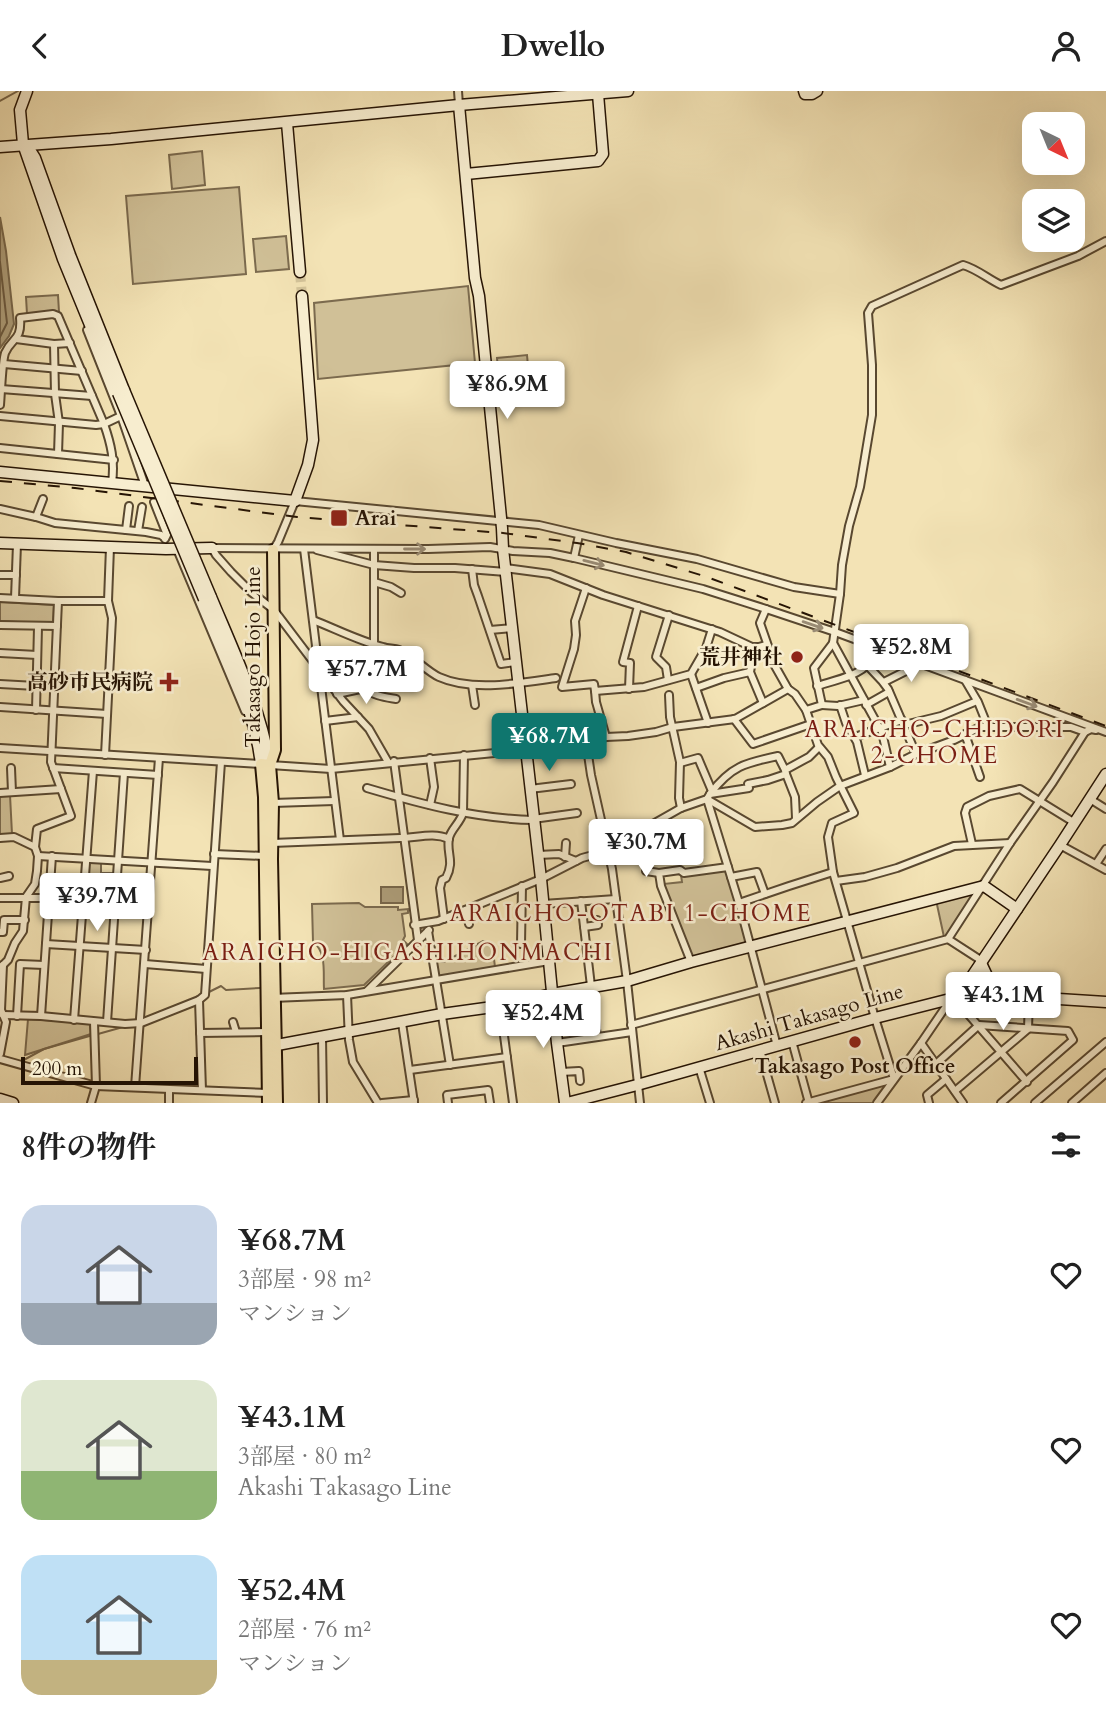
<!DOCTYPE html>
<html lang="ja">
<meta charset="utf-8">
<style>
:root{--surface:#fff;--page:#f6f6f6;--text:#222;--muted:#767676;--accent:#0f766e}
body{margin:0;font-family:Cardo,"Noto Serif JP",serif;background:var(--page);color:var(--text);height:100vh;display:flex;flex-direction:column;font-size:26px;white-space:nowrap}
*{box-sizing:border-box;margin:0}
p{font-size:23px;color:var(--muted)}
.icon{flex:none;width:38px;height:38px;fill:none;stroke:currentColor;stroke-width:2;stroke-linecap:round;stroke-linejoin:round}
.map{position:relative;height:1012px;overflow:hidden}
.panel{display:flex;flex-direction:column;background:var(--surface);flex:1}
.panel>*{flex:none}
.needle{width:46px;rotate:137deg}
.tools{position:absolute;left:1022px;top:21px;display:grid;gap:14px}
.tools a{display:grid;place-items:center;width:63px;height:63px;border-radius:14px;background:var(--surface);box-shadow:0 7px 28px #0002;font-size:35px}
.scale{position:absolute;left:21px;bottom:18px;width:177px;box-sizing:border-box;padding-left:7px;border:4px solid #261404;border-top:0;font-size:19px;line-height:24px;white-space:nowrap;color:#261404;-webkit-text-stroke:5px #f7edcf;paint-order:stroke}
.price{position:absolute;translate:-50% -60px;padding:0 16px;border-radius:7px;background:#fff;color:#222;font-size:23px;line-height:46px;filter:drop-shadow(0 2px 4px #0008)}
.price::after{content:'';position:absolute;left:50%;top:42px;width:21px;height:16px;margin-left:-10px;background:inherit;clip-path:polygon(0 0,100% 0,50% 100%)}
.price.on{background:var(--accent);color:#fff}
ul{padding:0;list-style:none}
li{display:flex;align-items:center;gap:21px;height:175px;padding:0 21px}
li span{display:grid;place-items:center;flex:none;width:196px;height:140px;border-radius:21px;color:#555}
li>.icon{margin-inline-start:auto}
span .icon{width:84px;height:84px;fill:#fffc;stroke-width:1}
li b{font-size:30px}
h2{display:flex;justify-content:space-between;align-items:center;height:84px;padding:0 21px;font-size:30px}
header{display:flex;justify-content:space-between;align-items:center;height:91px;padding:0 21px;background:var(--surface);font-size:32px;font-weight:700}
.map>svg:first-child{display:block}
.green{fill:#d0c097;stroke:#7b6a4e;stroke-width:2}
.water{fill:#ad9d79;stroke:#77664a;stroke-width:2}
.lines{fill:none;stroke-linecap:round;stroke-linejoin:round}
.shore{stroke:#6a583e;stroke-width:2}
.stream{stroke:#77664a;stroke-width:2}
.secondary-tunnel{stroke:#d4c49a;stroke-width:10;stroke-dasharray:10 5;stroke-linecap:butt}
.street-casing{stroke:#594830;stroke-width:10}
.secondary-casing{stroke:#261404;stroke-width:13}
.primary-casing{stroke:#261404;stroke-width:14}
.street{stroke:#f7edcf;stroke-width:6}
.secondary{stroke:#f7edcf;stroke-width:10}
.primary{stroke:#f3e3b5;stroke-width:10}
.rail{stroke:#261404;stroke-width:2;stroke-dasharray:12 12;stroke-linecap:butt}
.secondary-bridge-casing{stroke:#261404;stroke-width:13;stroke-linecap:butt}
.secondary-bridge{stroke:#f7edcf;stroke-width:10}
.oneway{stroke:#998b74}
.poi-dot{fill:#8f2418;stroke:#f7edcf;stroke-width:2.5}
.labels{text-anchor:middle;stroke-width:5;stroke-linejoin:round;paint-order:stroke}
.poi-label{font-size:21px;font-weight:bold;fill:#261404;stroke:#f7edcf;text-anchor:end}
.street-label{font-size:21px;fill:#261404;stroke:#f7edcf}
.neighbourhood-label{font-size:23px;letter-spacing:2px;fill:#7a1f14;stroke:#f7edcf}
</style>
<header><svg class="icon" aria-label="back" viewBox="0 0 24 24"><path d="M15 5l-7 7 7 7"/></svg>Dwello<svg class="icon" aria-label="person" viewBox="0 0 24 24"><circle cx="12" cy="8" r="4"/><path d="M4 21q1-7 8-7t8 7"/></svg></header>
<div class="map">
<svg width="1106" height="1012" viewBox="0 0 1106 1012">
<rect width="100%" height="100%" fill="#f3e3b5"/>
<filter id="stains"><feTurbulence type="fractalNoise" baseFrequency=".00286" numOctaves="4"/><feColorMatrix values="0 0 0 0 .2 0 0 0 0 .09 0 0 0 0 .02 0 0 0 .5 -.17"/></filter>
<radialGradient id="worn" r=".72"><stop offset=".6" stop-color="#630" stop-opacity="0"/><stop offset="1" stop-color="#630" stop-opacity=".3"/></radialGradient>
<g class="green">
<path d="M202 60 205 94 172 98 169 64Z"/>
<path d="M239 96 246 183 133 193 126 105Z"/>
<path d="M286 145 289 178 256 181 253 148Z"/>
<path d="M468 195 475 272 318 288 314 212Z"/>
<path d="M58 204 59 221 27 223 26 206Z"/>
<path d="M527 264 530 298 500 301 497 267Z"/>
<path d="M0 511 54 514 53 533 0 530Z"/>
<path d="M0 704H10L12 743 0 744Z"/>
<path d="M89 769 101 770V782H115L113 812 100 811V801L85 800Z"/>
<path d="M725 778 728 781 746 851 745 854 695 869 691 865 663 793 682 791 681 784Z"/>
<path d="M975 801 948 845 944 846 936 809Z"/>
<path d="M359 812 365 816H398V819L408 818V822L402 823 405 845 403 849 407 853 364 894 324 898C323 882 327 861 313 851L312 813Z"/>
<path d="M483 850 492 852 495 876 441 886 438 883 436 865 440 870 444 871Z"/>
<path d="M28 928 90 932 91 943 25 964Z"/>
<path d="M886 992 888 994 874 1012H818Z"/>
</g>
<g class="water">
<path d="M0 126 6 160 14 233 9 245 0 257Z"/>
<rect x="381" y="796" width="22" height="16"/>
</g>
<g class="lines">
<path class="shore" d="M0 171 7 232 0 246"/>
<g class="stream">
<path d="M0 10 18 0"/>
<path d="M209 901 221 895 226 899 260 897"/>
<path d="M98 943 123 936"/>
<path d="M20 971 44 958 93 944"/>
</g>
<path class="secondary-tunnel" d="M300 181 302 205"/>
<g class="street-casing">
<g id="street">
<path d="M458 0 459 14"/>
<path d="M87 239 121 325 145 395"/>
<path d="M16 248 54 253 70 252"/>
<path d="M54 253 55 303 59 332 58 363"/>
<path d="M4 273 82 280"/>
<path d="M1 298 92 305"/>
<path d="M0 314C1 303 2 271 5 262 12 246 22 250 20 227L53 223 58 225 104 333C111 353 115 370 112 392"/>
<path d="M0 325 96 334 104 333 121 325"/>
<path d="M0 357 114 369"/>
<path d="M154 411 167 444 165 448"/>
<path d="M0 418 36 426 55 432 146 441 161 444 165 447"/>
<path d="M36 426 43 408"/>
<path d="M126 439 129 415"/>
<path d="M138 440 142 416"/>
<path d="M212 457 428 458 490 456 513 460 550 462 574 467 703 498 766 518 835 541 1106 641"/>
<path d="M212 457 216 464 231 481 251 501 274 519 343 610 369 638 388 671"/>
<path d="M177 458 245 620"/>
<path d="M304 458 340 749"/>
<path d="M273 459 278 451 295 410 539 434 616 452 697 468 794 496 840 503"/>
<path d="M317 459 374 474 414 477H455L506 481"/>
<path d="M574 467 579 444"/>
<path d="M505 477 550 483 603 504 720 541 752 556H759L766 554"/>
<path d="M472 478 474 494 478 505 501 573 516 571"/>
<path d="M0 484H16"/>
<path d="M374 491 391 496 401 502"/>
<path d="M586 497 575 530 576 544 574 558 562 596 594 593 595 600 644 596 691 583 706 557 712 538"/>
<path d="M0 507 58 510H108"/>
<path d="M15 507 17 453"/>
<path d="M766 518 760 532 775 575 788 598 795 603 806 619 818 654 828 666 836 686 854 722 832 732 828 746 833 781 875 927 894 988 806 1012"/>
<path d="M313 529C336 538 359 550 383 556 388 558 394 557 399 559 411 563 426 580 439 586 472 601 520 592 556 587"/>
<path d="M0 534 57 535"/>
<path d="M490 539 512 537"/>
<path d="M833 552 880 638"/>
<path d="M374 553V458"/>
<path d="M753 556 752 570 750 581 763 612"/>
<path d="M0 562 37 564"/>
<path d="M867 574 882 590 888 598 916 663"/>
<path d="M691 583 708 632"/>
<path d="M668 589 666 576 656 566 669 524"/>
<path d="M965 589 978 611 988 636"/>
<path d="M884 591 920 573"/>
<path d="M0 593 36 595"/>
<path d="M472 594 475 614"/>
<path d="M817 595C832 590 859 585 869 572 872 568 874 561 876 557"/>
<path d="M696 597 724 587 750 581"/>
<path d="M629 598 630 572 623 571 638 515"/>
<path d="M595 600 596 611 606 646"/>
<path d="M337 603 365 597C374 605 384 606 396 608"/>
<path d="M669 604 670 626 680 671 679 707 681 717"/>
<path d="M822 614 838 615 864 609"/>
<path d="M840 614 846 632 857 651 865 684"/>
<path d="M866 614 889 601"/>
<path d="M0 616 107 623"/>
<path d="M36 619 38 536"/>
<path d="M806 619 822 614 814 577 833 552 840 503 842 474 849 435 860 396 872 324V274L868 222 872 215 963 174C977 178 988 188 1001 194L1078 165 1106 150"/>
<path d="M734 628 753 653 811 633"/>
<path d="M325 630 358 626"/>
<path d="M904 634 941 625 977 610"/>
<path d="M881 637 890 676"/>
<path d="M965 643 980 686"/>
<path d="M855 646 902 629"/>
<path d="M586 650 591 684 612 778 627 890 640 1012"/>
<path d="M0 657 261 673"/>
<path d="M105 664 112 527 108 510 110 456"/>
<path d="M430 667 434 696 430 714"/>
<path d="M394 670 418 849"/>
<path d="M680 672 698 667 712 700"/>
<path d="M270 674 331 678 566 655 606 646 628 645 656 641 673 636 735 628 788 598"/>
<path d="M11 677 12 701"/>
<path d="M53 677 158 684"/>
<path d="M786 683 795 706 796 727"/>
<path d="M367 697C421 713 476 728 534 729"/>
<path d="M530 698 571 693"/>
<path d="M0 702 61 698"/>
<path d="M710 703C731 675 745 672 778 665L785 679"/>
<path d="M707 708 755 736 782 734 792 732 817 711 840 695 890 676 916 663 954 649 980 636H1071L1085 641"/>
<path d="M707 708 739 812 777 955"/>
<path d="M1090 708 1106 718"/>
<path d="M273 712 334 710"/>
<path d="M533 728 577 722"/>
<path d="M644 738 649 759 646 780 659 782"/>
<path d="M0 747 14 746 35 756 38 765 37 780 35 793 26 806 23 840 15 852 8 869 0 877"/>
<path d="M606 750 644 738 681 717 707 708 710 703 749 697 748 693 768 689 786 683 785 679 809 666 819 656"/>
<path d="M272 752C315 750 357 749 400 747 417 747 433 741 449 748"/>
<path d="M972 753 965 722 967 716 989 705 1020 698 1075 732"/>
<path d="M1060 754 1106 779"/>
<path d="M35 756 37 738 71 725 51 671 58 510"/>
<path d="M214 763 264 765"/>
<path d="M538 764 559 763 576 770"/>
<path d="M38 765 212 775"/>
<path d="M565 766 566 752"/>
<path d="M1096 773 1106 758"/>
<path d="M731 786 757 781 765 803"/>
<path d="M0 787 9 785"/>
<path d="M836 790 865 786 897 777 954 755 1010 752"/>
<path d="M0 807H49"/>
<path d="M581 810 597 946"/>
<path d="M739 812 789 795 833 781"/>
<path d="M543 813 616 808"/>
<path d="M466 819 469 833"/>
<path d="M444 828 440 797 442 789 446 787C455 770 446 762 449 747 451 738 460 732 463 722L464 664"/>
<path d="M414 834 438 830 541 788 582 767 593 764 607 756"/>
<path d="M584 836 598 834 597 829"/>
<path d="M428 840 450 974"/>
<path d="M0 841H3L4 829H25"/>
<path d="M948 848 982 870"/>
<path d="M46 853 146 859"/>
<path d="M521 853 522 795"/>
<path d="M691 871 661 795 659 782 680 779 684 782 728 776"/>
<path d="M145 873 206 878"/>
<path d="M367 900 429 839"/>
<path d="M347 904 349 949 353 971 378 1012"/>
<path d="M958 906 962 916 1027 991"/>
<path d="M272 907 347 904 549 870"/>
<path d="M500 915 513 1012"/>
<path d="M3 924 41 925 125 933 141 932 199 909"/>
<path d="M17 925 20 873 44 874"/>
<path d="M41 925 52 765"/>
<path d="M74 929 93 680"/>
<path d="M107 931 124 682"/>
<path d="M233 931 236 941"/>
<path d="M402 932 414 1012"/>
<path d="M631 934 948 848 1010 752 1053 691 1085 641 1091 638 1096 639"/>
<path d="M200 942 267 941"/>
<path d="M322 946 323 1012"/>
<path d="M792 950 809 1012"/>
<path d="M557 952 632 941"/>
<path d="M921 952 963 1012"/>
<path d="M760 959 775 1012"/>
<path d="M0 963 6 931 1 919 3 874"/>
<path d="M0 968 96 995 268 1002"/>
<path d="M936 973 979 934 1068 940 1073 949 1001 1012"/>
<path d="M699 976 710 1012"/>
<path d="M410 979 507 966"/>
<path d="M561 981 579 980 580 990"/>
<path d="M135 996 159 667"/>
<path d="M202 999 199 909 205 904 221 671"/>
<path d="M955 1000 1028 938 1029 906"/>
<path d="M91 1012 96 995 94 931"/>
<path d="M169 1012V998"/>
<path d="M382 1012 414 1009"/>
<path d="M448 1012 447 1004 488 999 490 1012"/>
<path d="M877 1012 921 952 951 908"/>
<path d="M929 1012 927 1004 946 988"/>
<path d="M1035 1012 1106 951"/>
<path d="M1072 1012 1106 982"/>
</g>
</g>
<g class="secondary-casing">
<g id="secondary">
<path d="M27 0 20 19 23 53 63 168 118 302"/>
<path d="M804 0 805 3H812L817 0"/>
<path d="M459 14 475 187 479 205 502 437 503 458 541 788 557 952 565 1012"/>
<path d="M287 32 300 181"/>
<path d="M0 56 111 48 459 14 628 0"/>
<path d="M26 56 30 59 35 67 70 164 124 299"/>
<path d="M466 83 598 70 603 63 598 3"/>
<path d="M0 381 295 410 308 374 313 349 302 205"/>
<path d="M0 452 166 458 212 457"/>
<path d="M211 506C234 561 260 615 270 674"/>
<path d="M204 508C227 562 254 616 261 673"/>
<path d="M981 872 996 904"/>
<path d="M958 906 1060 754 1106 683"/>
<path d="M277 954 442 923 500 915 552 903 627 890 691 871 984 795 1017 818"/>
<path d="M0 1008 13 1012"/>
<path d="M567 1012 637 994 875 927 958 906 996 904 1106 911"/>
</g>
</g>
<g class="primary-casing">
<g id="primary">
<path d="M273 459 275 659 270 674 273 712 272 768 277 1012"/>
<path d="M268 1012 264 706 261 673 270 674"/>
</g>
</g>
<use href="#street" class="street"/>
<use href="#secondary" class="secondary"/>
<use href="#primary" class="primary"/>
<path class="rail" d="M0 390 75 397 297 426 503 442 577 452 626 461 707 486 1106 635"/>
<g class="secondary-bridge-casing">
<g id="secondary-bridge">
<path d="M124 299 211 506"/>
<path d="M118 302 204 508"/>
</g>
</g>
<use href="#secondary-bridge" class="secondary-bridge"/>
</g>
<defs><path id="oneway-shaft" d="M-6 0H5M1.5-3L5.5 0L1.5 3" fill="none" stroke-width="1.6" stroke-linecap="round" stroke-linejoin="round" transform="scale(1.75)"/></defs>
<g class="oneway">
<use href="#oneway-shaft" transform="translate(415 458)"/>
<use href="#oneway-shaft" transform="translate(594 472) rotate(14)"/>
<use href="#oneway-shaft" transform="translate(813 534) rotate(19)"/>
<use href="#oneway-shaft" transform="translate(1027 612) rotate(20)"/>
</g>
<g class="poi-dot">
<rect x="330" y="418" width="18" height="18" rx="3.5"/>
<circle cx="797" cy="566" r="7"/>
<path d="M165.5 580.5h7v7h7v7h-7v7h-7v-7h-7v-7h7z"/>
<circle cx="855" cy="951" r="7"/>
</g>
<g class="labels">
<g class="poi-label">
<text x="355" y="434" text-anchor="start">Arai</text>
<text x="783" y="573">荒井神社</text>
<text x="153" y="598">高砂市民病院</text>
<text x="855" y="982" text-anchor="middle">Takasago Post Office</text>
</g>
<g class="street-label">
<text transform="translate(253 566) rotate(-90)" y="7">Takasago Hojo Line</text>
<text transform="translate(809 926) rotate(-16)" y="7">Akashi Takasago Line</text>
</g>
<g class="neighbourhood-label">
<text x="935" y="646">ARAICHO-CHIDORI<tspan x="935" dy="26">2-CHOME</tspan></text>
<text x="631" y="830">ARAICHO-OTABI 1-CHOME</text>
<text x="408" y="869">ARAICHO-HIGASHIHONMACHI</text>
</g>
</g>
<rect width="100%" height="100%" filter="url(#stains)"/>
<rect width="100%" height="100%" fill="url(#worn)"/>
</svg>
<div class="tools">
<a><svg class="needle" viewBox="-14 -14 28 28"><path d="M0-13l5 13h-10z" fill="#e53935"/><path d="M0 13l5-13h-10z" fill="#767676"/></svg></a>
<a><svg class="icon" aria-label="layers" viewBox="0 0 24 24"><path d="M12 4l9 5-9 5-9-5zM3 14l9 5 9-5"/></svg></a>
</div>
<div class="scale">200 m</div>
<b class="price" style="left:507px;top:330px">¥86.9M</b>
<b class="price" style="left:911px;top:593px">¥52.8M</b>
<b class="price" style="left:366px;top:615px">¥57.7M</b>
<b class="price on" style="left:549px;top:682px">¥68.7M</b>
<b class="price" style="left:646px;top:788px">¥30.7M</b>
<b class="price" style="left:97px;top:842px">¥39.7M</b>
<b class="price" style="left:1003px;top:941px">¥43.1M</b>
<b class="price" style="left:543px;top:959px">¥52.4M</b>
</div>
<section class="panel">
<h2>8件の物件<svg class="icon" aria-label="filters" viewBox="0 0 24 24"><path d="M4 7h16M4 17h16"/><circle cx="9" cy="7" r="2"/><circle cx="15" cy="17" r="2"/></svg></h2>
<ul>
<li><span style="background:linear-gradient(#c9d6e8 70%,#9aa5b1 0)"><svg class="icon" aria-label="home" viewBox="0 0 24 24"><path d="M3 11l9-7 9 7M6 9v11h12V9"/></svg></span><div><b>¥68.7M</b><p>3部屋 · 98 m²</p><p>マンション</p></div><svg class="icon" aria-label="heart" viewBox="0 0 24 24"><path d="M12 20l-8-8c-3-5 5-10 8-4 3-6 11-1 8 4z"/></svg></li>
<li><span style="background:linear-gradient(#dfe7d0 65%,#8fb573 0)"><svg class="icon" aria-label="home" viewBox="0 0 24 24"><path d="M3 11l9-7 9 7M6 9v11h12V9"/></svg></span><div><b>¥43.1M</b><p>3部屋 · 80 m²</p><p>Akashi Takasago Line</p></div><svg class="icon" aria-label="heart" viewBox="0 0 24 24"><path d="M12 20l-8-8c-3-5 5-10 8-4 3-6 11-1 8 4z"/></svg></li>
<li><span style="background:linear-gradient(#bfe0f5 75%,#c2b280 0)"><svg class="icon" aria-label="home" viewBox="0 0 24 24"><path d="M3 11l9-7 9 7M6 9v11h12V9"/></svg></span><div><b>¥52.4M</b><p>2部屋 · 76 m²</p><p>マンション</p></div><svg class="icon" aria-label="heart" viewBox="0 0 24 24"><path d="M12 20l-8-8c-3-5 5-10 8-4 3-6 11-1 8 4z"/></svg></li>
</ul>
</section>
